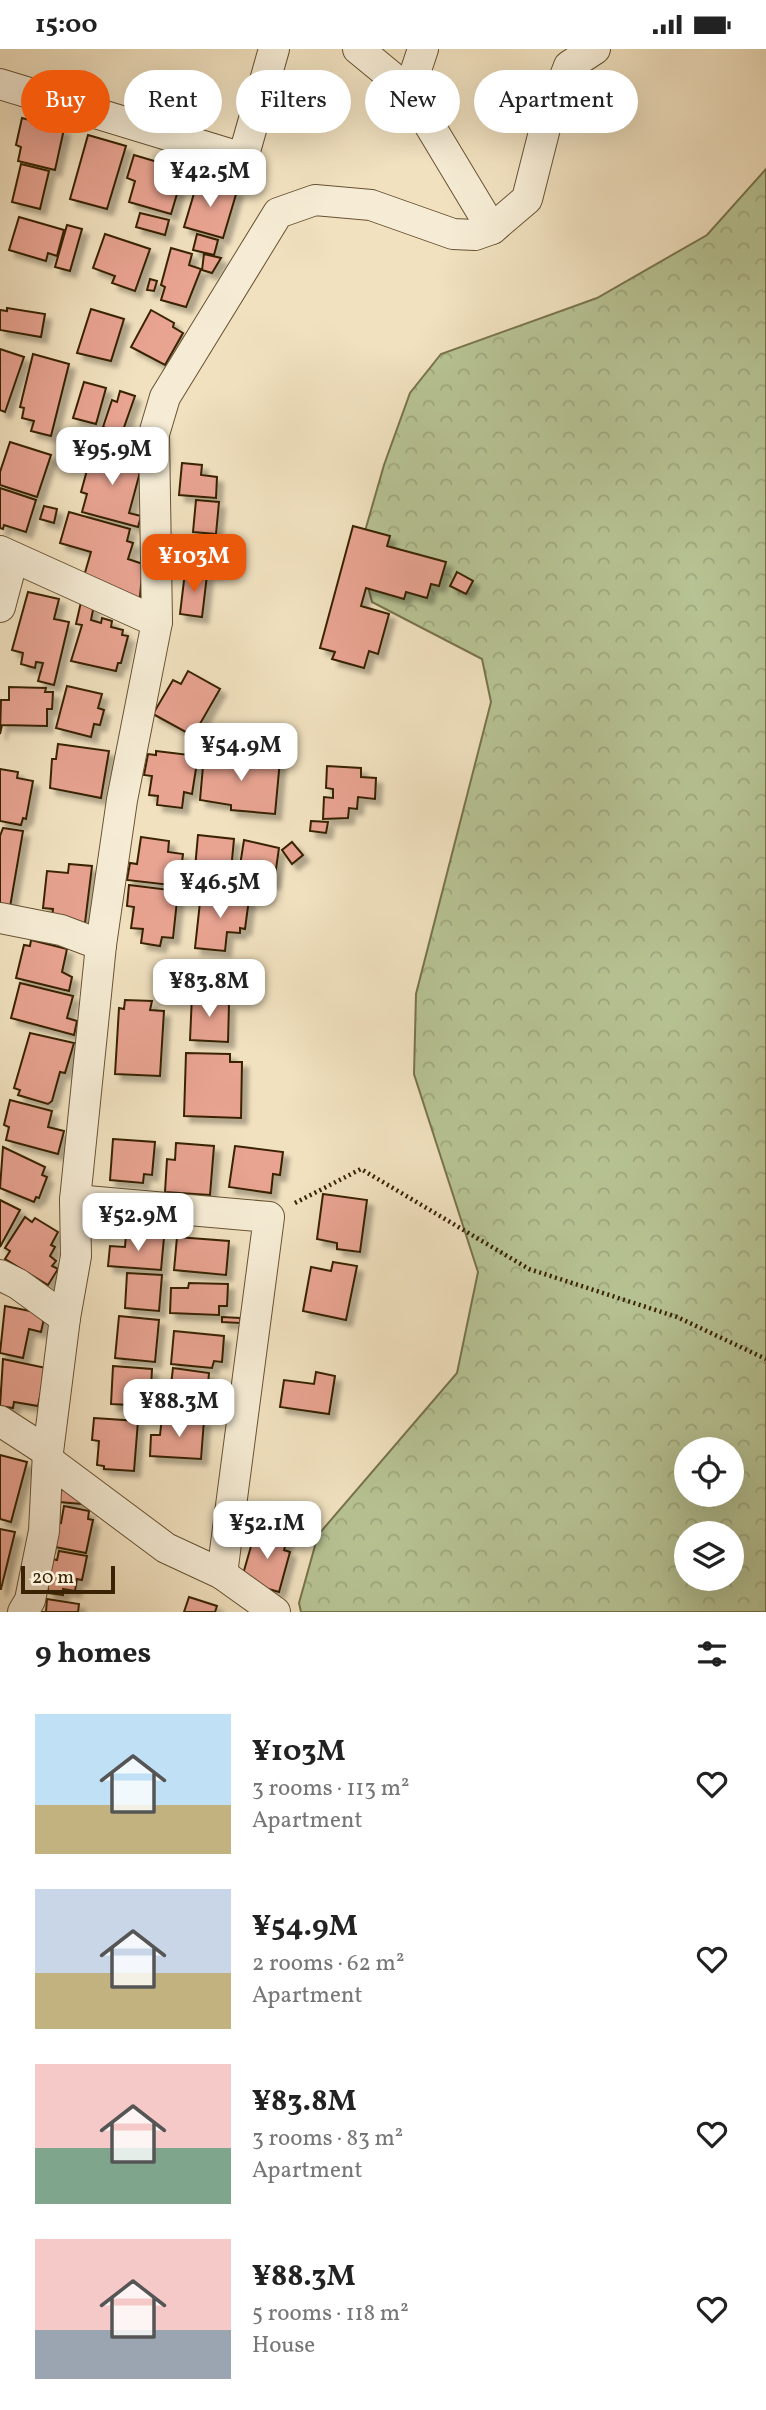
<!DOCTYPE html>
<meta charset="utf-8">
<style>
:root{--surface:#fff;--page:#f6f6f6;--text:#222;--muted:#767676;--accent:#ea580c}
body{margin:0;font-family:Vollkorn,serif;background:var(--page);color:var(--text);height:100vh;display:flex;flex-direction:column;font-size:26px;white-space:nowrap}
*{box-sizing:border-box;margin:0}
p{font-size:23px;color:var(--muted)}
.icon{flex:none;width:38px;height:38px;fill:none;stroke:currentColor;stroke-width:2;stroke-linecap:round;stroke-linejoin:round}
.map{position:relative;height:1563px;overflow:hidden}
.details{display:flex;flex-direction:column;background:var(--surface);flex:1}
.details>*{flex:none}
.guide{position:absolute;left:21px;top:21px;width:724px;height:63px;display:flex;gap:14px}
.tools{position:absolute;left:674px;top:1388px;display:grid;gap:14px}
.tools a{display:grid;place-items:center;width:70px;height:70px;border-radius:50%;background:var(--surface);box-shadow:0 7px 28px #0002;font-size:35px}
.scale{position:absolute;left:21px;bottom:18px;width:94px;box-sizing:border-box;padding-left:7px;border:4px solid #392304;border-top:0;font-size:19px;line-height:24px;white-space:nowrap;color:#392304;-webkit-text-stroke:5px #f6ecd5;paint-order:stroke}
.price{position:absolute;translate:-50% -60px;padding:0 16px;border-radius:14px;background:#fff;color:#222;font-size:23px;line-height:46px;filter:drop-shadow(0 2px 4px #0008)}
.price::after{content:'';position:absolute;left:50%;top:42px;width:21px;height:16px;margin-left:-10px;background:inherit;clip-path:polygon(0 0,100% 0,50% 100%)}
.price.active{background:var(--accent);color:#fff}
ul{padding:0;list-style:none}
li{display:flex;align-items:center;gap:21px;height:175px;padding:0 35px}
li span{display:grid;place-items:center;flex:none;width:196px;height:140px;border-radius:0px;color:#555}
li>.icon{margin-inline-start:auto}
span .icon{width:84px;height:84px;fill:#fffc;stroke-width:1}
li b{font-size:30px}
h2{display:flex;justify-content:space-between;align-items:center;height:84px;padding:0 35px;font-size:30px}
.pill{padding:0 24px;border-radius:32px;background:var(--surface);box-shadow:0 7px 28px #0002;font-size:24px;line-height:63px}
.pill.active{background:var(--accent);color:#fff}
.status{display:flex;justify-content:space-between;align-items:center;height:49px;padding:0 35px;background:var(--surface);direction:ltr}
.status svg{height:19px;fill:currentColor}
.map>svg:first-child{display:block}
.forest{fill:url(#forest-crowns);stroke:#78734c;stroke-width:2;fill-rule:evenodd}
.building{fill:#e8a391;stroke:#392304;stroke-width:2;filter:url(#shadow)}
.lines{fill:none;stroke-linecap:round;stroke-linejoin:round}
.minor-casing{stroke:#675233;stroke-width:32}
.path{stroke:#392304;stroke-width:4.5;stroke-dasharray:2 3.5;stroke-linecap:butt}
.minor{stroke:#f6ecd5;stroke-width:30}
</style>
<div class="status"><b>15:00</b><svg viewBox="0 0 49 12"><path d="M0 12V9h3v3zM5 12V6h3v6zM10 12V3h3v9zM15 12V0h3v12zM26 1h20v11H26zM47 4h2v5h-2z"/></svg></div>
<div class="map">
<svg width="766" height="1563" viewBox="0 0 766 1563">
<defs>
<pattern id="forest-crowns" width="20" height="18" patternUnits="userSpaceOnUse" patternTransform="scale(1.75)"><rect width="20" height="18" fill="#b7c394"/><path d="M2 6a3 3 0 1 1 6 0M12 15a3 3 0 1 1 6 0" fill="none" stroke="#9ea77e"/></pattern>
<filter id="shadow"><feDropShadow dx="6" dy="6" stdDeviation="2" flood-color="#0004"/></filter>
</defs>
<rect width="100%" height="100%" fill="#f1e1bf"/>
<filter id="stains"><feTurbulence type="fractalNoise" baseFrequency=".00286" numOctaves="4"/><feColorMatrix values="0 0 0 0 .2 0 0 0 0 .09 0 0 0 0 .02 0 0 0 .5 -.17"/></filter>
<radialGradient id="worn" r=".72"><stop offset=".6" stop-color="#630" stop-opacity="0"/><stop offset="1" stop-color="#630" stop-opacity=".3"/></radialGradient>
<path class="forest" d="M766 120V1563H301L299 1554 318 1486 457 1324 478 1223 414 1025 416 945 491 653 482 610 372 553 359 503 384 416 410 344 441 305 597 249 707 186ZM686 1400H732V1446H686ZM686 1484H732V1530H686Z"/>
<g class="building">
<path d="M22 69 64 80 55 121 18 112 21 98 16 96Z"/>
<path d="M88 86 126 97 107 160 70 150Z"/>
<path d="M134 106 161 114 164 106 178 110 176 116 185 118 171 165 129 153 135 132 127 129Z"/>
<path d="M199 109 213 113 210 125 197 122Z"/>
<path d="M21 115 49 122 40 160 12 153Z"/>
<path d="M198 131 237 142 223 189 184 178Z"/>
<path d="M140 164 169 171 165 186 136 178Z"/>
<path d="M19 168 64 181 57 207 48 204 46 212 9 201Z"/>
<path d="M67 176 82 180 70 222 55 218Z"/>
<path d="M105 185 150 200 135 242 112 234 115 227 93 219Z"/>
<path d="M197 185 218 191 214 206 193 201Z"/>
<path d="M171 199 192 205 189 216 201 220 186 258 161 251 165 238 161 236Z"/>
<path d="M204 205 221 209 212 224 202 221Z"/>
<path d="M150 230 157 232 154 242 147 241Z"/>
<path d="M7 259 45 265 41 288 0 281V261L7 262Z"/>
<path d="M91 260 124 270 111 312 77 304Z"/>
<path d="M151 261 174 274 173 278 183 284 165 316 131 298Z"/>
<path d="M0 300 24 308 5 363 0 361Z"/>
<path d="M33 305 69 315 51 387 31 382 34 372 22 369 24 359 20 358Z"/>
<path d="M84 333 106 339 96 375 73 369Z"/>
<path d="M120 342 135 347 122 384 103 378 112 351 117 353Z"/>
<path d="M98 380 141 394 137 406 94 392Z"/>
<path d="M10 393 51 406 37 448 0 436V423Z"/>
<path d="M93 399 143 412 129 464 141 467 138 478 82 463 87 445 81 443Z"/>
<path d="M182 414 202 416 201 426 217 428 216 449 179 446Z"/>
<path d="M0 439 36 451 26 483 4 476 3 480 0 479Z"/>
<path d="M196 451 219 453 216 485 193 483Z"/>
<path d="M44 457 57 460 54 474 40 470Z"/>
<path d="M69 463 130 480 127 492 133 494 128 510 143 515 139 558 84 527 91 503 60 494Z"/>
<path d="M353 477 390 487 387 497 446 513 439 537 431 535 427 549 406 543 404 550 366 539 361 557 389 565 378 605 369 602 364 619 332 610 335 603 320 599Z"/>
<path d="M193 486 220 489 217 524 190 521Z"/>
<path d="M185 523 207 526 202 568 180 565Z"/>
<path d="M457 523 473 532 466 545 450 537Z"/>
<path d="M28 543 59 550 54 570 69 573 54 636 38 632 43 614 36 613 35 619 21 615 23 604 12 601Z"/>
<path d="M81 553 94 556 91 571 101 574 102 569 112 572 111 578 123 581 122 586 128 587 121 614H118L116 622 71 612 82 576 76 575Z"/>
<path d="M188 622 220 640 193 687 153 665 173 631 181 635Z"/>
<path d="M67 637 102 645 98 659 104 661 100 676 94 675 91 688 56 679Z"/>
<path d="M9 638 46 639 45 643H53L52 660H47V677L2 676 0 685 1 651H9Z"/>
<path d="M263 680 283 684 280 699 261 695Z"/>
<path d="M58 695 109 702 101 749 50 739 52 710H56Z"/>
<path d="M156 702 198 707 192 745 184 743 182 759 157 756 158 747 149 746 152 727 144 726 148 705 156 706Z"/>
<path d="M204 706 280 711 275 765 231 761V756L200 751Z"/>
<path d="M327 717 361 719V728L376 729 375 750 358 748 357 760 349 759 348 769 323 770 324 748 333 749V740L326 739Z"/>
<path d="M0 720 18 723 17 729 33 732 26 770 23 769 21 776 0 772Z"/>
<path d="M311 772 328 773 326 784 310 782Z"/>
<path d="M3 779 23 782 10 858 0 857V787Z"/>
<path d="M198 786 234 790 229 842 191 838 192 835H186L188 818 195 819Z"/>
<path d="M141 788 169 792 168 803 183 805 179 837 127 831 130 814 137 815Z"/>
<path d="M244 791 279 799 274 834 269 833 266 847 236 842Z"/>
<path d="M292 793 303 806 292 815 282 801Z"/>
<path d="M69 815 92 817 85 874 52 871 53 860 43 859 47 822 68 824Z"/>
<path d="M129 836 178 842 173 889 162 888 160 897 141 894 143 880 131 879 134 858 127 857Z"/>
<path d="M201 844 249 850 245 880 240 879V884L227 883 225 902 195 899Z"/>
<path d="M31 891 67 900 62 923 72 928 69 942 16 929 24 896 30 897Z"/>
<path d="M20 934 73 947 67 969 77 972 74 986 11 969Z"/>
<path d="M192 946H218V954L229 955 228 993 190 991Z"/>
<path d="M125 951 152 952 150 961 164 962 160 1027 115 1025 119 959 124 960Z"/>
<path d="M30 984 74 994 65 1024 60 1023 52 1052 48 1055 18 1046 20 1041 14 1039Z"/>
<path d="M186 1004 230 1005V1013H242L241 1069 184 1067Z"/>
<path d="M10 1051 52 1062 48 1078 64 1082 58 1105 6 1091 9 1078 4 1076Z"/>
<path d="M113 1090 155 1093 152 1126 144 1125 143 1134 110 1131Z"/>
<path d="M176 1094 214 1097 210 1146 165 1143 167 1110 175 1111Z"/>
<path d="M235 1097 283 1103 280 1126 273 1125 271 1144 229 1138Z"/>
<path d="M3 1098 45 1118 42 1126 47 1128 39 1149 36 1148 34 1153 0 1139Z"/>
<path d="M323 1145 367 1151 360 1203 337 1200V1194L317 1190Z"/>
<path d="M0 1151 20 1161 0 1198Z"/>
<path d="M25 1168 32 1173 35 1169 58 1183 51 1196 55 1198 50 1207 56 1212 52 1217 58 1220 48 1236 5 1210 10 1202 5 1199Z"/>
<path d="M126 1186 164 1188 161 1221 108 1217 110 1197 125 1198Z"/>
<path d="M177 1188 229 1192 226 1226 174 1221Z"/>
<path d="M333 1213 357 1217 346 1271 303 1262 311 1218 331 1222Z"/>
<path d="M127 1224 162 1226 159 1262 125 1259Z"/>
<path d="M189 1234 228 1235 227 1257H219V1266L170 1264 171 1239H188Z"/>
<path d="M5 1257 45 1265 41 1283 29 1280 23 1309 0 1304Z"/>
<path d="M119 1267 159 1271 155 1313 115 1309Z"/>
<path d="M222 1268 240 1269V1274L222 1273Z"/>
<path d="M174 1282 224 1287 222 1313 214 1312 212 1319 171 1315Z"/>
<path d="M3 1310 46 1319 38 1357 14 1353 13 1359 0 1357Z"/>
<path d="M113 1317 152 1320 150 1357 111 1355Z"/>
<path d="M173 1319 209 1324 205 1366 168 1362Z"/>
<path d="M316 1323 335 1327 329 1365 280 1358 284 1331 314 1335Z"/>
<path d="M162 1368 204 1371 201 1410 150 1407 151 1386H160Z"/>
<path d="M94 1369 138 1372 134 1422 104 1420V1417L97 1416 99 1392 92 1391Z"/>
<path d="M0 1406 27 1413 11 1473 0 1470Z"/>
<path d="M71 1437 83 1447 82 1455 59 1453 60 1442Z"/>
<path d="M64 1457 89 1462 88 1470 93 1471 86 1504 50 1497 55 1473 61 1474Z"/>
<path d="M0 1480 15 1483 1 1540H0Z"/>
<path d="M256 1480 288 1489 284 1501 290 1503 279 1543 241 1532Z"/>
<path d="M59 1502 87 1507 82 1531 77 1530 75 1542 63 1540V1546L49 1544 47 1536 52 1510 57 1511Z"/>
<path d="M189 1548 217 1557 215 1563H184Z"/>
<path d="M47 1550 79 1555 78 1563H34H46Z"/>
</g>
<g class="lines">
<g class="minor-casing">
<g id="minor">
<path d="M358 0 409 42 492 180"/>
<path d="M0 35 243 109 274 0"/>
<path d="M409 42 423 0"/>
<path d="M0 502 157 573"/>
<path d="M0 558 13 509"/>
<path d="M0 869 61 881 101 896"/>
<path d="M75 1151 269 1168 222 1525"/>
<path d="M0 1226 18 1235 65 1269"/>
<path d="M0 1372 48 1403"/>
<path d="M48 1411 166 1499 222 1525 275 1563"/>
<path d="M23 1563 30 1551 44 1482 48 1403 65 1269 76 1207 75 1151 101 896 122 751 157 573 154 385 165 348 278 164 315 151 371 156 453 185 475 186 492 180 527 150 545 79 569 17 595 0"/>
</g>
</g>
<path class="path" d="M295 1154 361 1120 529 1220 677 1268 766 1310"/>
<use href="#minor" class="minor"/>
</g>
<rect width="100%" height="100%" filter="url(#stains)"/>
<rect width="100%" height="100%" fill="url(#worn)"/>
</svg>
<div class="tools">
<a><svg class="icon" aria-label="locate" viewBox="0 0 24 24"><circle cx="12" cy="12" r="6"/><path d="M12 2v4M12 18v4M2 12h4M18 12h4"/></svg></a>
<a><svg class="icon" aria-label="layers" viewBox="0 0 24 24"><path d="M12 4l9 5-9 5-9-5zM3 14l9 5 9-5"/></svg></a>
</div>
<div class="scale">20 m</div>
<b class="price" style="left:210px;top:160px">¥42.5M</b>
<b class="price" style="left:112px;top:438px">¥95.9M</b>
<b class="price active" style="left:194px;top:545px">¥103M</b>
<b class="price" style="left:241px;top:734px">¥54.9M</b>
<b class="price" style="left:220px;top:871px">¥46.5M</b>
<b class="price" style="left:209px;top:970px">¥83.8M</b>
<b class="price" style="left:138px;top:1204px">¥52.9M</b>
<b class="price" style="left:179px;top:1390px">¥88.3M</b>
<b class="price" style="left:267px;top:1512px">¥52.1M</b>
<div class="guide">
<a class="pill active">Buy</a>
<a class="pill">Rent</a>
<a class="pill">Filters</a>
<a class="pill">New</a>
<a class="pill">Apartment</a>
</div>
</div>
<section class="details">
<h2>9 homes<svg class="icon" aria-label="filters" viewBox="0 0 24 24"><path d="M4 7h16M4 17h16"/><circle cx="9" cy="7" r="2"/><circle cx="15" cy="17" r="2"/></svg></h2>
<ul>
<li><span style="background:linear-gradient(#bfe0f5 65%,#c2b280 0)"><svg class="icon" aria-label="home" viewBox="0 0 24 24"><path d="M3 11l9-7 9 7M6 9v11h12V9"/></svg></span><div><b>¥103M</b><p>3 rooms · 113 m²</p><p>Apartment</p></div><svg class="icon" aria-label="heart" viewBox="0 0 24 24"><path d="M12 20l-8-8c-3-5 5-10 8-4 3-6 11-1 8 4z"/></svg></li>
<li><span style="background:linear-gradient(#c9d6e8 60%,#c2b280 0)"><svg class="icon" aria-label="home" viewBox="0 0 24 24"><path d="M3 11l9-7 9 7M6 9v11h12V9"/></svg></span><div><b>¥54.9M</b><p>2 rooms · 62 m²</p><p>Apartment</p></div><svg class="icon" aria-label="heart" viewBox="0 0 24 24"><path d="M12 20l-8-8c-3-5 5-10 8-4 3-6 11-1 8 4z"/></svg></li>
<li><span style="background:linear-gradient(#f6c9c9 60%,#7fa58c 0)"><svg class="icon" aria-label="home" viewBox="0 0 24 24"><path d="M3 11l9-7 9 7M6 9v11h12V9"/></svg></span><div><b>¥83.8M</b><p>3 rooms · 83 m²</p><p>Apartment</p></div><svg class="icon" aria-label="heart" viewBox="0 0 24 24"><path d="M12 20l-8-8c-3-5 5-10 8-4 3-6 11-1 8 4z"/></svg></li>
<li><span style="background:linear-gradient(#f6c9c9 65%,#9aa5b1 0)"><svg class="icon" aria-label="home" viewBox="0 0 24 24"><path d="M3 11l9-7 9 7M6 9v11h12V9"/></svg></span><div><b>¥88.3M</b><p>5 rooms · 118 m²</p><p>House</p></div><svg class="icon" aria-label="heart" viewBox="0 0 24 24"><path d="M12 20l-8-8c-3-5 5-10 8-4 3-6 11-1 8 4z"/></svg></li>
</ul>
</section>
